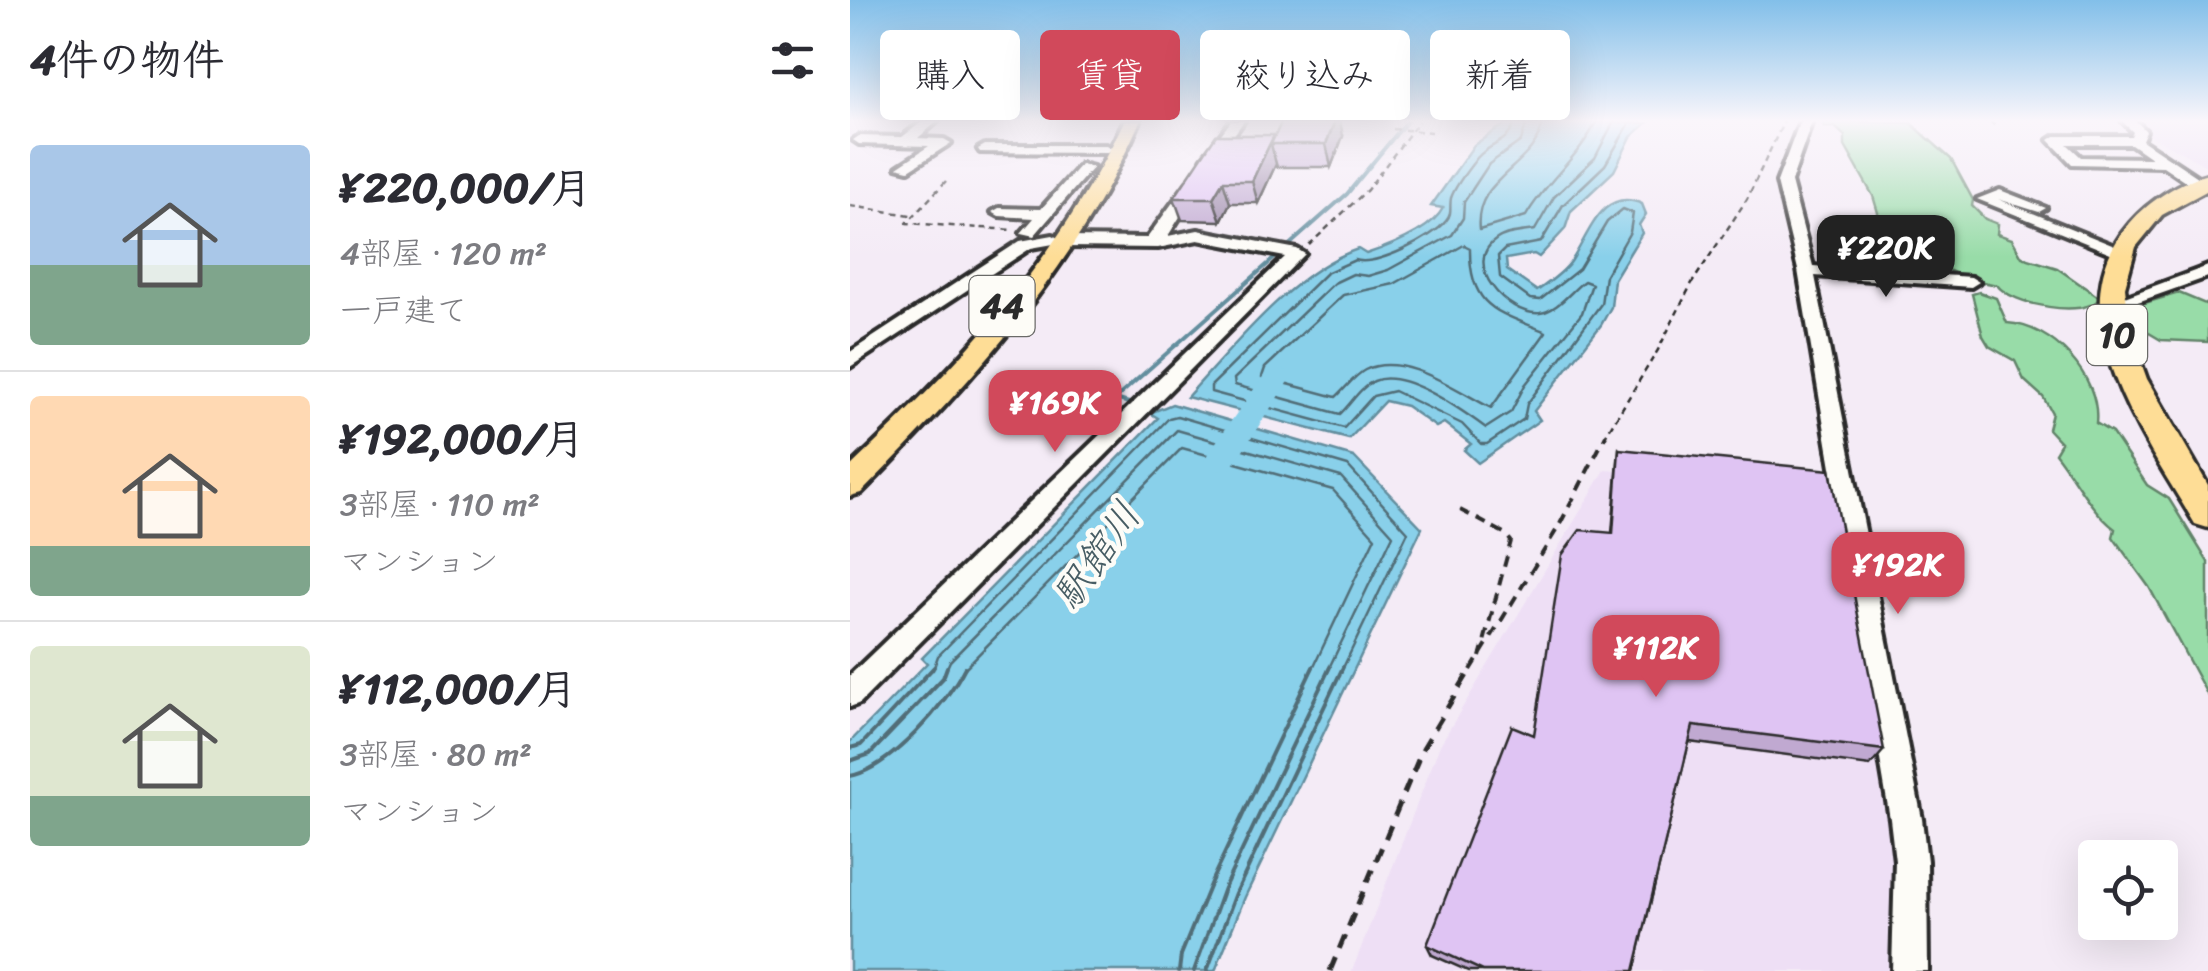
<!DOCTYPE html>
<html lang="ja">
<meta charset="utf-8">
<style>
:root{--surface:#fff;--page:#f2f2f3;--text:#2b2b33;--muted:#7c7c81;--line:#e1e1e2;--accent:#d1495b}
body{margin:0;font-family:Sriracha,"Klee One",sans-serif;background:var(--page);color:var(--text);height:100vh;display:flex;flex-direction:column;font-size:38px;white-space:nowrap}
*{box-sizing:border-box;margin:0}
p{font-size:32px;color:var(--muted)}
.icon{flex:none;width:55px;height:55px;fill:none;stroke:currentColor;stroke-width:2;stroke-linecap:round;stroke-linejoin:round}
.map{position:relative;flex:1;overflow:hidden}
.drawer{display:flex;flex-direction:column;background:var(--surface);width:850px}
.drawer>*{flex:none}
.guide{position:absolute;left:30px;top:30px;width:950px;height:90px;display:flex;gap:20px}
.buttons{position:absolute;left:1228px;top:840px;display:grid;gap:20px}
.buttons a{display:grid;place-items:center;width:100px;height:100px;border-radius:10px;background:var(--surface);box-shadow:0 10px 40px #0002;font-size:50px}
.price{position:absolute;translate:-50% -85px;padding:0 22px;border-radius:20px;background:var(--accent);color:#fff;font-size:32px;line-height:65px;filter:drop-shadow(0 2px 5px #0008)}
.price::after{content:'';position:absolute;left:50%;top:60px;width:30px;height:22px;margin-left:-15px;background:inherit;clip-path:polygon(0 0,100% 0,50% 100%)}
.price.on{background:#222;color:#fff}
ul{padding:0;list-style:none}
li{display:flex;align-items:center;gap:30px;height:250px;padding:0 30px}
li+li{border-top:2px solid var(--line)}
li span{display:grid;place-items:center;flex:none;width:280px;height:200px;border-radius:10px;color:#555}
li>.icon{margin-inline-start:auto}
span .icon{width:120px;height:120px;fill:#fffc;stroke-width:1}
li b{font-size:42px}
h2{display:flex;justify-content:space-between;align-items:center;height:120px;padding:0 30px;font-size:42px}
.chip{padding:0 35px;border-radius:10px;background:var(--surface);box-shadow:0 10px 40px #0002;font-size:35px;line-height:90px}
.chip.on{background:var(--accent);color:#fff}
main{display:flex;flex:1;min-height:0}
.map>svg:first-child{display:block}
.built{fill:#eedff5}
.green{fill:#98dca8;stroke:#62846a;stroke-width:2.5}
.water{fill:#89d0ea;stroke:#638e9e;stroke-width:2.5}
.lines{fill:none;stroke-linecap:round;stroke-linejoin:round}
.shore-far1{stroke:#516d77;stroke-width:2.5}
.shore{stroke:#516d77;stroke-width:4}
.stream{stroke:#638e9e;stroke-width:4}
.river{fill:#89d0ea;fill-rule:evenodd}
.minor-casing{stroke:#2b2b2b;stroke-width:8}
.major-casing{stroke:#2b2b2b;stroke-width:8}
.highway-casing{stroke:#2b2b2b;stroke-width:7}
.path-far2{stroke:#2b2b2b;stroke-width:2.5;stroke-dasharray:6 5;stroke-linecap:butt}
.path-far1{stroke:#2b2b2b;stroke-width:4;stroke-dasharray:11 8;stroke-linecap:butt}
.path{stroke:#2b2b2b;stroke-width:5;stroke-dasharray:14 10;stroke-linecap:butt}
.minor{fill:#fdfcf7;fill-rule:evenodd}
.major{fill:#fedd96;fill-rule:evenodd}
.highway{fill:#fedd96;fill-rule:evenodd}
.wall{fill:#c0a9d1;stroke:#2b2b2b;stroke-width:2.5}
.shaded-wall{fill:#9c89aa;stroke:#2b2b2b;stroke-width:2.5}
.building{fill:#dfc4f3;stroke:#2b2b2b;stroke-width:2.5}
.labels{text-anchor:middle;stroke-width:9;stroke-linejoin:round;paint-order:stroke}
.shield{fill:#fdfcf7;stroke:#6a6a68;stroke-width:2.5}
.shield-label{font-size:35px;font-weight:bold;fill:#2b2b2b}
.water-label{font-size:40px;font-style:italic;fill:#475d64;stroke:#fdfcf7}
</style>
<main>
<section class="drawer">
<h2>4件の物件<svg class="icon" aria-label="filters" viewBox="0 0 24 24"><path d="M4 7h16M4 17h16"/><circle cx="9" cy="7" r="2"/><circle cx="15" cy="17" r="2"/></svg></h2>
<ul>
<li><span style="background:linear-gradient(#a9c7e8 60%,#7fa58c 0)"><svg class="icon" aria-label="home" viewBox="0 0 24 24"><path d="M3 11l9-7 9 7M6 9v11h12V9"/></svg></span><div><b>¥220,000/月</b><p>4部屋 · 120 m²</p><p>一戸建て</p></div></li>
<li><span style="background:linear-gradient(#ffd9b3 75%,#7fa58c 0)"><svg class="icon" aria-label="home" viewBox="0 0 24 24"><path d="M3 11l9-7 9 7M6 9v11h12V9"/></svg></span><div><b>¥192,000/月</b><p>3部屋 · 110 m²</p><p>マンション</p></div></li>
<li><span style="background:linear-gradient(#dfe7d0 75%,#7fa58c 0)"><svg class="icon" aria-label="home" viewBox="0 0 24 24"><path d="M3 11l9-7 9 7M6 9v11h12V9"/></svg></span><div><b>¥112,000/月</b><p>3部屋 · 80 m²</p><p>マンション</p></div></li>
</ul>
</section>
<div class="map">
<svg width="1358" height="971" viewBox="0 0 1358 971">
<rect width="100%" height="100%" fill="#f4ebf6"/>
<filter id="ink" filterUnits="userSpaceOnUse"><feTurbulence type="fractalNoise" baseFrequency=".01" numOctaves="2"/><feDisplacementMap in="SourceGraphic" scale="20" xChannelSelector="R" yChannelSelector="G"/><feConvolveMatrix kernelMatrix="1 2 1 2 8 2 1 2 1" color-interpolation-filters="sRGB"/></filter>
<g filter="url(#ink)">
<g class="built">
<path d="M1282 121H1358V167L1296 133Z"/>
<path d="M755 470 987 487 1045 830 1046 971H502L590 745Z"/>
</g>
<g class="green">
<path d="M973 121 1061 123 1101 159 1123 200 1122 206 1135 219 1148 224 1147 234 1162 239 1172 257 1207 268 1250 298C1236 319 1161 305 1147 285 1115 279 1094 272 1069 250V244L1029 216 1023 196 995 146V136L985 127H974Z"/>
<path d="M1129 292 1146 298 1157 323C1202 325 1251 377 1246 423L1262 433 1297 485 1319 499 1358 562V696L1299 587 1263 537 1265 529C1240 510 1225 478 1205 453L1211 443 1198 429 1202 413 1193 397 1174 380 1165 361 1139 346 1133 336 1122 294Z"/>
<path d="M1329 293 1358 305V342L1311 340 1277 320 1274 309Z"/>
</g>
<g class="water">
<path d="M660 121 797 123 781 137 764 171 721 211 715 229 689 257 684 254 656 259 657 270 687 291C697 284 716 270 722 260 739 234 753 186 792 204L796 214 789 225 792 233 764 279 761 307 751 325 684 411 690 420 628 463 614 450 621 444 594 423 586 427 556 406 535 401 499 439 337 397C383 347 443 271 508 249L516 254C540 246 581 231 593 208L581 206 624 145Z"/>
<path d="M322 404 504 457 572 528 395 897 365 971H0V742L77 663 72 658 308 418 300 413Z"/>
</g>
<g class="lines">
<g class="shore-far1">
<path d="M665 121C660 144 640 142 627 158 619 168 605 186 601 198 599 207 603 213 596 221 583 238 525 267 505 260L476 273 361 386V392L494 428 523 396 544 391 612 424 631 444H637L674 419 677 404 751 304 755 276 780 232 783 213 773 209 757 222 729 269 690 300 680 299 650 277 648 256 655 249 691 242 713 205 755 165 781 121"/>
<path d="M677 121 671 141 639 164 614 202 613 218 602 235 538 270 518 276 503 274 484 283 384 379 385 385 490 414C501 404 510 387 524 381 553 368 613 411 636 428L661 412 675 385 732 313 742 284 734 281C721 291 707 311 690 313 657 316 610 263 647 239 657 232 673 232 685 230L704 197 745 158 764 121"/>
<path d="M693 121C686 168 623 176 629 230L676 216C696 181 729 157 747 121"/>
<path d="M614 245 620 248C619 310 650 312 696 332L641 408C607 391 554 351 515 370 505 375 495 389 486 397L412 377 415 368 493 295 544 284Z"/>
<path d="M83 670 88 656 319 418 327 416 498 466 558 532 492 670"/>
<path d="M96 670 100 661 327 430 491 477 543 535 478 670"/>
<path d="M113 670 332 448 483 490 525 537 462 670"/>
</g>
<g class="shore">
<path d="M0 748 11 745 84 667"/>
<path d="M0 761 20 754 93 678 97 667"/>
<path d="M0 776C40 769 97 703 115 667"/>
<path d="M329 971 331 955 361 882 463 667"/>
<path d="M344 971 374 888 480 667"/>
<path d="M357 971 386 893 493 667"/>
</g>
<path class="stream" d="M286 405 265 399 497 194 557 121"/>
<path class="river" d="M427 368 437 371 441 377 381 468 370 471 359 468 354 460 359 452 417 371Z"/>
<g class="minor-casing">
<g id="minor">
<path d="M73 121H88L68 138 94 139 101 143 59 170 47 167 79 146 9 144 3 140 9 136 52 137Z"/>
<path d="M381 121H394L364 162H354L352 159Z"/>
<path d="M950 121H962L941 182 963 266 1121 277 1129 282 1121 287 965 276 1072 819 1077 861 1078 971H1042L1045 861 1040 819 948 270 927 182Z"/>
<path d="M1272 121H1286L1296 131 1292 140 1354 181V187H1344L1313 166 1222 164 1199 140 1205 136H1281L1283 132ZM1217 144H1281L1301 158 1231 157Z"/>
<path d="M135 145H256L263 149 256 153 130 152 128 149Z"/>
<path d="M231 164 243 167 184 236 171 233 184 218 149 216 142 212 149 208 191 209Z"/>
<path d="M342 182 349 186 318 236 348 230 447 249 455 254 10 703 0 707V675L435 257 348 240 308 248 218 247 210 242 218 237 297 238 337 183Z"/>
<path d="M1150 190 1196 208 1189 212 1148 199 1277 251 1263 254 1127 199Z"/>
<path d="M203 235 211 240 209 243 181 248 0 367V352L170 241Z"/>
<path d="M1358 266V277L1268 309 1262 310 1253 305Z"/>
</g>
</g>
<g class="major-casing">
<path id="major" d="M274 121H290C225 271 124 378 11 493L0 496V467C112 361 207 262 274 121Z"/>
</g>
<g class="highway-casing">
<path id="highway" d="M1358 174V190L1312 215 1286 247 1275 287 1280 332 1297 379 1358 485V528L1345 524C1296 441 1201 313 1280 223 1299 201 1330 181 1358 174Z"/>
</g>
<g class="path-far2">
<path d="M1140 121 1145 126"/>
<path d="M543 129 581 132"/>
<path d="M96 181 57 223 162 230"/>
<path d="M0 206 61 215"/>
<path d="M459 245 517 190 569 121"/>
<path d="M754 438 808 350 842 283 897 199 934 121"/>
</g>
<g class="path-far1">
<path d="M610 510 654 533 661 541 630 657"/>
<path d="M621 670 709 526 756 435"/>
</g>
<path class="path" d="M480 971 573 748 622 667"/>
<use href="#minor" class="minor"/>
<use href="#major" class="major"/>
<use href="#highway" class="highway"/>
</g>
<g class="wall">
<path d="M424 135 493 136 481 167H427L426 164 408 203H380L371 221 332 220 324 198Z"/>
<path d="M769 449 1034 750 1020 766 839 742 784 971H618L582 955 577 945 684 735 762 533Z"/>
</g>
<g class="shaded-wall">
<path d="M485 121H490L493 136 481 167 476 144Z"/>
<path d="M424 135 421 144 426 164 408 203 402 181Z"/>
<path d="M373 181 380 203 371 221 363 198Z"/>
</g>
<g class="building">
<path d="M432 121H485L476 144H421Z"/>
<path d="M366 135H424L402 181H373L363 198H324Z"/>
<path d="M769 449 980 470 1034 750 843 726 784 971H633L577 945 662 726 684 735 712 555 730 530 763 533Z"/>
</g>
</g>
<linearGradient id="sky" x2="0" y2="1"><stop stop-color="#82bfe9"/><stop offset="0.47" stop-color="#faf6fb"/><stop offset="1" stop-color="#faf6fb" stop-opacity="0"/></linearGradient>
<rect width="1358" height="257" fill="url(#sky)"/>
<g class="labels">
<g class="shield">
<rect x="119.5" y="276" width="65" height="60" rx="8"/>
<rect x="1237" y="305" width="60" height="60" rx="8"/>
</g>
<g class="shield-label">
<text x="152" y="318">44</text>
<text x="1267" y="347">10</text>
</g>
<g class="water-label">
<text transform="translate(246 555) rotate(-55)" y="14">駅館川</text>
</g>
</g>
</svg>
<div class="buttons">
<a><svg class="icon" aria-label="locate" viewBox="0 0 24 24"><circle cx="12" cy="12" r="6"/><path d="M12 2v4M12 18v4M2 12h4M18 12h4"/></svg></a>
</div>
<b class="price on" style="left:1036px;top:300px">¥220K</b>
<b class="price" style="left:205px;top:455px">¥169K</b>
<b class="price" style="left:1048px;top:617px">¥192K</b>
<b class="price" style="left:806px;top:700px">¥112K</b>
<div class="guide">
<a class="chip">購入</a>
<a class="chip on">賃貸</a>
<a class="chip">絞り込み</a>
<a class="chip">新着</a>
</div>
</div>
</main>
